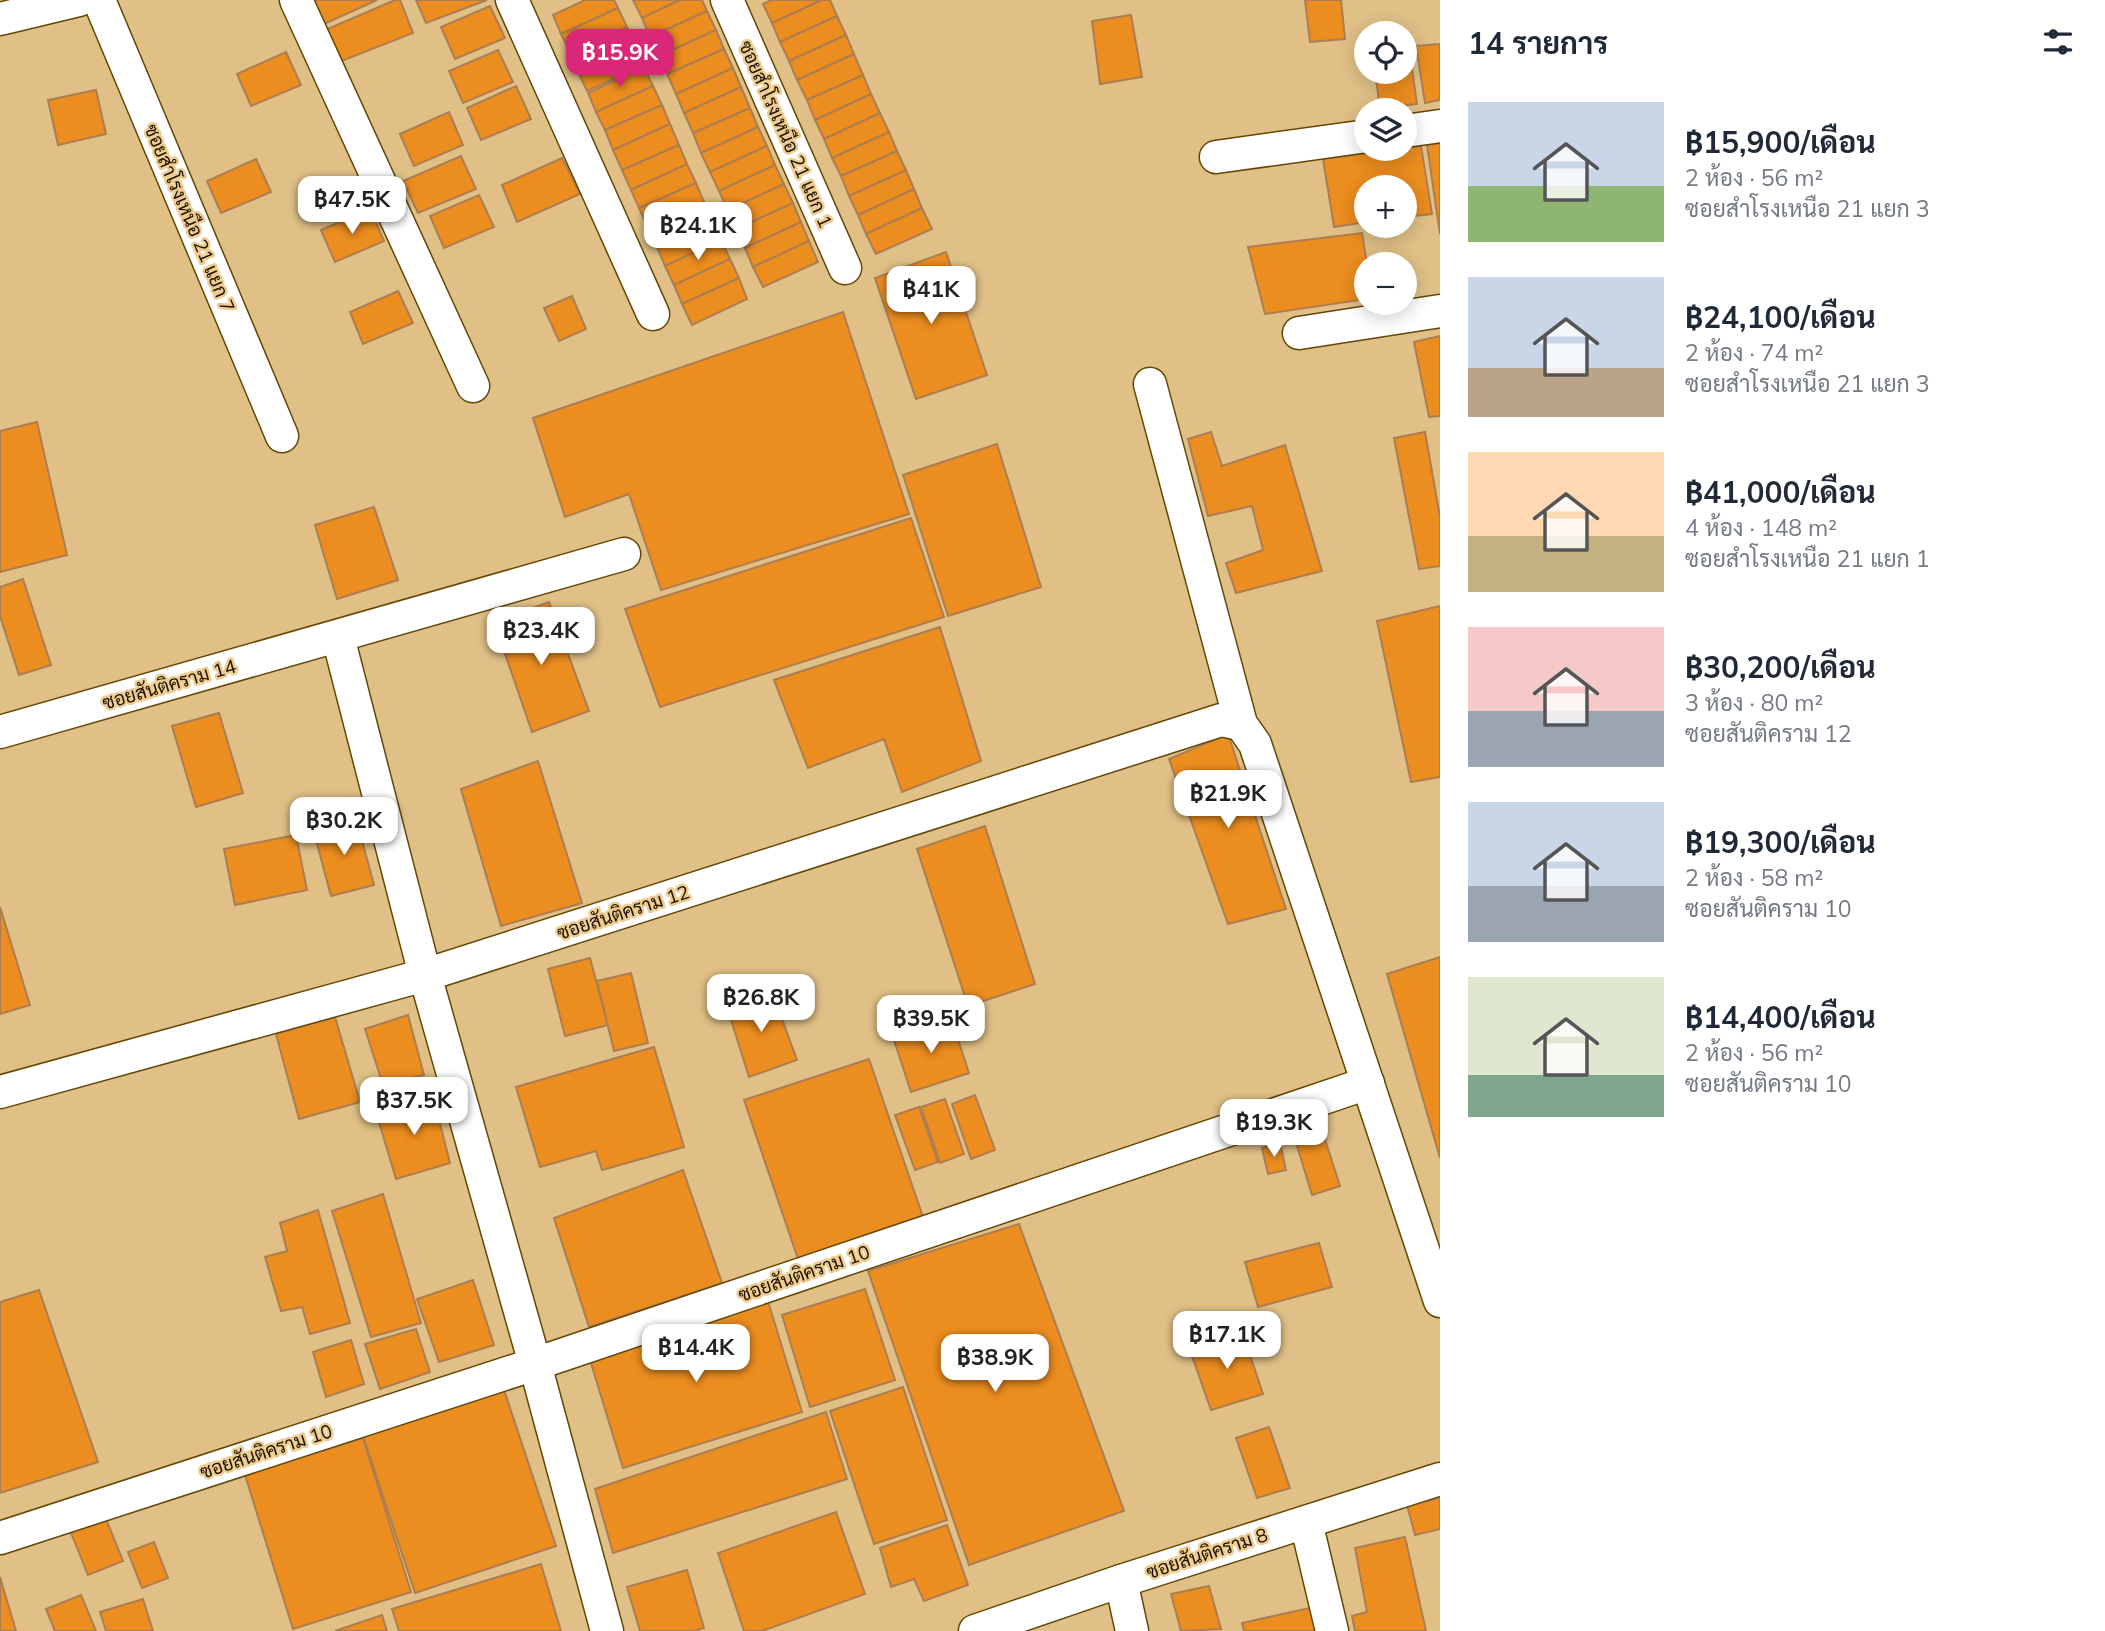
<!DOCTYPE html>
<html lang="th">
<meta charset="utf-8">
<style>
:root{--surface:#fff;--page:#f6f6f7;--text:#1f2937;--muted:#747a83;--accent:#db2777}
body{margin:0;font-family:Mulish,Sarabun,sans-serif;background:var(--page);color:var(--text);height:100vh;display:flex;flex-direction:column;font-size:26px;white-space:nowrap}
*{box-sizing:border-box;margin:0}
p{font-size:23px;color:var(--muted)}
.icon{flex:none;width:38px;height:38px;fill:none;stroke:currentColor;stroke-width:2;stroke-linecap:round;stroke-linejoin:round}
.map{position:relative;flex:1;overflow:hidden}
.side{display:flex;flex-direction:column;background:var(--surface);width:665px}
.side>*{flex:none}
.buttons{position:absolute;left:1354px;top:21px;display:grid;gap:14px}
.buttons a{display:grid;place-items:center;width:63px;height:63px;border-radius:50%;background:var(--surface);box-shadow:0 4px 18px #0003;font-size:35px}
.price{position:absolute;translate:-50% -60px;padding:0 16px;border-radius:14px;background:#fff;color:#222;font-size:23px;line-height:46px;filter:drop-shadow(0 2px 4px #0008)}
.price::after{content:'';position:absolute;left:50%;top:42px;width:21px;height:16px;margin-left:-10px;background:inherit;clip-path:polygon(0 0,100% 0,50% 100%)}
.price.active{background:var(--accent);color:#fff}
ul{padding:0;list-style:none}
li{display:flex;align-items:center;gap:21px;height:175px;padding:0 28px}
li span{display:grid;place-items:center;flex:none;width:196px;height:140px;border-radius:0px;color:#555}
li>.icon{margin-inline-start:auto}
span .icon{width:84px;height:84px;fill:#fffc;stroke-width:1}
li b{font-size:30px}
h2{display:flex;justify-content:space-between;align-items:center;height:84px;padding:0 28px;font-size:30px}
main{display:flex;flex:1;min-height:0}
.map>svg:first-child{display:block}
.building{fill:#ec8d1f;stroke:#ad7d52;stroke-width:2}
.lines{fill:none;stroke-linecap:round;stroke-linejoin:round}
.minor-casing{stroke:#634704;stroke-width:35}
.minor{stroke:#fff;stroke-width:32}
.labels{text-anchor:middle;stroke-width:5;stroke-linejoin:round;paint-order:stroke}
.street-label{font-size:19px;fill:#1f1300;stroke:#eecd92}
</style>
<main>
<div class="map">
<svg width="1440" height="1631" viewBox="0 0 1440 1631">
<rect width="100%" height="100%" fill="#e0c086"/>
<g class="building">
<path d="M310 0H377L322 25Z"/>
<path d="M395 0H400L413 33 339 62 325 30Z"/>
<path d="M416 0H487L426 23Z"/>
<path d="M585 0H614L618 8 561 34 553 15Z"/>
<path d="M633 0H680L642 18Z"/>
<path d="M680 0H702L707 11 650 37 642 18Z"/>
<path d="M771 0H822L772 23 763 4Z"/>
<path d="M822 0H830L837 16 780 42 772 23Z"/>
<path d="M1305 0H1341L1345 39 1310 42Z"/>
<path d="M490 6 505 38 455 59 441 27Z"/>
<path d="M618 8 627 27 570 52 561 34Z"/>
<path d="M707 11 716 30 659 56 650 37Z"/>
<path d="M1131 15 1142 77 1100 84 1092 21Z"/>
<path d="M837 16 846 35 789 61 780 42Z"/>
<path d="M627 27 635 46 578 72 570 52Z"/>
<path d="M716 30 724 49 667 74 659 56Z"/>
<path d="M846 35 854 54 797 80 789 61Z"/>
<path d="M1440 44V100L1425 103 1416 46Z"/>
<path d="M635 46 644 65 587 91 578 72Z"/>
<path d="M1409 48 1417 104 1380 109 1375 72H1405V49Z"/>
<path d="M724 49 733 68 676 94 667 74Z"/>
<path d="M498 50 513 82 463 103 449 71Z"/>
<path d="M286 52 301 85 251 106 237 74Z"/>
<path d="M854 54 863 75 807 100 797 80Z"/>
<path d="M644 67 653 86 596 112 588 93Z"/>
<path d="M733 68 741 87 684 113 676 94Z"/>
<path d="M863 75 871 94 815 120 807 100Z"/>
<path d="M516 86 531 119 481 140 467 108Z"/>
<path d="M653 86 662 105 605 130 596 112Z"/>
<path d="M741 87 750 108 693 133 684 113Z"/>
<path d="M96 90 106 134 58 145 48 100Z"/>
<path d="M871 94 880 113 824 139 815 120Z"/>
<path d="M662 105 670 124 613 150 605 130Z"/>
<path d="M750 108 758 127 701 153 693 133Z"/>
<path d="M449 112 463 145 414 166 400 134Z"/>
<path d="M880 113 889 132 832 158 824 139Z"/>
<path d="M670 124 679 145 622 170 613 150Z"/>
<path d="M758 127 767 146 710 172 701 153Z"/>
<path d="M889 132 897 151 841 176 832 158Z"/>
<path d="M1440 143V234L1427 145Z"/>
<path d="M679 145 687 164 631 190 622 170Z"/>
<path d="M767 146 775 165 719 191 710 172Z"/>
<path d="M1421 146 1432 214 1405 217V187H1367V222L1334 227 1323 159Z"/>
<path d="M897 151 906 170 849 196 841 176Z"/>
<path d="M461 156 476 189 418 213 403 181Z"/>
<path d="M562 158 580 194 517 222 502 185Z"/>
<path d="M256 159 271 192 221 213 207 181Z"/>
<path d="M687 164 696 183 639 208 631 190Z"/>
<path d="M775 165 784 184 728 210 719 191Z"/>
<path d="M906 170 914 189 858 215 849 196Z"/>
<path d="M696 183 704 202 648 228 639 208Z"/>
<path d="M784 184 793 203 736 229 728 210Z"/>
<path d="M914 189 922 208 866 234 858 215Z"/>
<path d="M479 195 494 227 444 248 430 216Z"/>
<path d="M704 202 713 221 657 247 648 228Z"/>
<path d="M793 203 801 222 745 248 736 229Z"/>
<path d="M922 208 932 229 876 254 866 234Z"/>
<path d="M370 209 384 241 335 262 321 230Z"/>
<path d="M713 221 721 240 665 266 657 247Z"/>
<path d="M801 222 809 241 753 267 745 248Z"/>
<path d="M1362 233 1367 264V299L1265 314 1248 247Z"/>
<path d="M721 240 730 259 674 285 665 266Z"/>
<path d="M809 241 818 262 763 287 753 267Z"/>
<path d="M946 252 987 375 916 399 875 278Z"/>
<path d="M730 259 739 278 682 304 674 285Z"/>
<path d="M739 278 747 299 692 325 682 304Z"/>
<path d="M398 291 413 323 363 344 350 312Z"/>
<path d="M572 296 586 329 559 341 544 308Z"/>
<path d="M843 312 909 514 661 590 629 494 565 517 533 418Z"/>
<path d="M1440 336V416L1429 417 1414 342Z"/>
<path d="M37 422 67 555 0 572V431Z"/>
<path d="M1211 432 1222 466 1285 445 1322 571 1236 593 1226 563 1263 550 1252 506 1208 516 1188 439Z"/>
<path d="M1425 432 1440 517V566L1419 569 1394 438Z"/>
<path d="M997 444 1041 587 948 616 903 475Z"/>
<path d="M374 507 398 580 337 599 315 525Z"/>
<path d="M911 518 944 617 660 707 625 609Z"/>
<path d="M23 579 51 665 19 675 0 616V587Z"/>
<path d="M549 602 589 711 532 732 494 622Z"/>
<path d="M1440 606V777L1411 782 1377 621Z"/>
<path d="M940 627 981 761 902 792 884 739 808 768 774 680Z"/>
<path d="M219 713 243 793 196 807 172 726Z"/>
<path d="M1228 734 1286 909 1228 924 1169 759Z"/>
<path d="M538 761 582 903 501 926 461 789Z"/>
<path d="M356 818 374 885 331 896 313 829Z"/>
<path d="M985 826 1035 984 968 1006 917 849Z"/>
<path d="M296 835 307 890 235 905 224 849Z"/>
<path d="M0 907 30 1005 0 1014Z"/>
<path d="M1440 957V1158L1387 974Z"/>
<path d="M590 958 608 1025 565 1036 548 969Z"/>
<path d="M631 973 648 1043 614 1051 597 981Z"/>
<path d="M772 992 797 1060 749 1077 727 1007Z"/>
<path d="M408 1015 424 1075 383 1085 365 1029Z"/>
<path d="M335 1017 360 1102 299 1119 276 1034Z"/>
<path d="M951 1018 969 1073 911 1092 893 1037Z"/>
<path d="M654 1047 684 1147 602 1170 596 1151 540 1167 516 1087Z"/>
<path d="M869 1059 923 1217 799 1262 744 1100Z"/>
<path d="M975 1095 995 1150 971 1159 952 1104Z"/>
<path d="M433 1096 450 1163 396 1179 376 1112Z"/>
<path d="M945 1099 964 1154 940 1163 921 1107Z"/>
<path d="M919 1107 938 1162 915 1170 895 1115Z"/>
<path d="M1321 1127 1340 1186 1312 1195 1294 1136Z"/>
<path d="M1280 1143 1286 1170 1268 1174 1262 1148Z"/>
<path d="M683 1170 722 1283 589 1327 554 1218Z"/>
<path d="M383 1194 421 1323 371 1337 332 1211Z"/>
<path d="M318 1210 350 1323 310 1334 302 1307 281 1311 265 1257 287 1251 280 1223Z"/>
<path d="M1019 1224 1124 1511 969 1565 868 1271Z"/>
<path d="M1319 1243 1332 1287 1258 1307 1245 1262Z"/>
<path d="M473 1280 494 1345 439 1362 417 1299Z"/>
<path d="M865 1289 895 1380 810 1407 782 1315Z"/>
<path d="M39 1290 98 1462 0 1493V1302Z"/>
<path d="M767 1298 802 1412 623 1468 590 1360Z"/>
<path d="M416 1329 430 1372 380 1389 365 1344Z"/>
<path d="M1242 1331 1263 1394 1211 1410 1190 1350Z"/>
<path d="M351 1340 364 1384 326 1397 313 1352Z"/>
<path d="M903 1387 947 1520 874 1544 830 1411Z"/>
<path d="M504 1390 556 1546 415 1593 363 1436Z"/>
<path d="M826 1412 847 1479 613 1553 595 1489Z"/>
<path d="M1269 1427 1290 1488 1257 1498 1236 1438Z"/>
<path d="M363 1438 411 1592 293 1629 245 1475Z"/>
<path d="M1440 1498V1529L1415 1535 1407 1505Z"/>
<path d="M102 1509 123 1561 88 1575 67 1523Z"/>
<path d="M836 1512 865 1594 762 1631H744L718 1553Z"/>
<path d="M947 1525 968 1585 924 1601 914 1579 891 1587 880 1548Z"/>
<path d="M1405 1537 1426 1631H1355L1352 1616 1367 1612 1355 1548Z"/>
<path d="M154 1542 168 1578 142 1588 128 1552Z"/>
<path d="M541 1564 561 1631H399L392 1609Z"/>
<path d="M687 1570 704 1628 694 1631H640L627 1587Z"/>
<path d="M0 1577 16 1631H0Z"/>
<path d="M1209 1586 1221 1629 1181 1631 1171 1594Z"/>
<path d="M81 1595 96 1631H55L46 1609Z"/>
<path d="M143 1599 153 1631H106L100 1612Z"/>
<path d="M1319 1606 1324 1631H1244L1242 1623Z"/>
<path d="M382 1615 387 1631H335Z"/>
</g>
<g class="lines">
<g class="minor-casing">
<g id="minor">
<path d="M99 0 282 436"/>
<path d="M296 0 473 386"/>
<path d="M512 0 653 314"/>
<path d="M727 0 845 268"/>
<path d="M0 19 79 0"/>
<path d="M1405 131 1440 126"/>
<path d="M1216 157 1367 136"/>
<path d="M1299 333 1440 311"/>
<path d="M1150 384 1241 724 1255 744 1440 1301"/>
<path d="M338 637 425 975 535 1364 607 1631"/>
<path d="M0 732 624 554"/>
<path d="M0 1092 425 975 1221 720 1241 724"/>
<path d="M1306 1522 1332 1631"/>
<path d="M0 1538 535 1364 1368 1083"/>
<path d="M1121 1581 1132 1631"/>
<path d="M975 1631 1121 1581 1440 1479"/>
</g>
</g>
<use href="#minor" class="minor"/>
</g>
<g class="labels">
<g class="street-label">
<text transform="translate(786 134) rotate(66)" y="7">ซอยสำโรงเหนือ 21 แยก 1</text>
<text transform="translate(190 218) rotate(67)" y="7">ซอยสำโรงเหนือ 21 แยก 7</text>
<text transform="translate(169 684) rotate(-16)" y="7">ซอยสันติคราม 14</text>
<text transform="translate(623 912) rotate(-18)" y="7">ซอยสันติคราม 12</text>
<text transform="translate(804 1273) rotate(-19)" y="7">ซอยสันติคราม 10</text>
<text transform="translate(266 1451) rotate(-18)" y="7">ซอยสันติคราม 10</text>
<text transform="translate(1207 1553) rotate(-18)" y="7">ซอยสันติคราม 8</text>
</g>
</g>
</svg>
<div class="buttons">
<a><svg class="icon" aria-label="locate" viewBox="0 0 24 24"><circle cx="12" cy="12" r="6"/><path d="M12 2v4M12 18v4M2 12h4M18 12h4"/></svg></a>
<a><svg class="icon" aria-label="layers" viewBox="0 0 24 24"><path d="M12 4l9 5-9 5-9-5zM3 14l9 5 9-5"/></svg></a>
<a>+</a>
<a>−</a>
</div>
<b class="price active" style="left:620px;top:89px">฿15.9K</b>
<b class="price" style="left:352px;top:236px">฿47.5K</b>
<b class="price" style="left:698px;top:262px">฿24.1K</b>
<b class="price" style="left:931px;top:326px">฿41K</b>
<b class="price" style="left:541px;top:667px">฿23.4K</b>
<b class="price" style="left:1228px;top:830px">฿21.9K</b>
<b class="price" style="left:344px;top:857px">฿30.2K</b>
<b class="price" style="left:761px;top:1034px">฿26.8K</b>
<b class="price" style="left:931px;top:1055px">฿39.5K</b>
<b class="price" style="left:414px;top:1137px">฿37.5K</b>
<b class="price" style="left:1274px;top:1159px">฿19.3K</b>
<b class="price" style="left:1227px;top:1371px">฿17.1K</b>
<b class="price" style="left:696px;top:1384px">฿14.4K</b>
<b class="price" style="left:995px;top:1394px">฿38.9K</b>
</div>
<section class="side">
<h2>14 รายการ<svg class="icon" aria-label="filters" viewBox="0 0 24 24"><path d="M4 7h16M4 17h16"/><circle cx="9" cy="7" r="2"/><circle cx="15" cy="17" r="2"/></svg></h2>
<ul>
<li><span style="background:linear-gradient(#c9d6e8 60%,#8fb573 0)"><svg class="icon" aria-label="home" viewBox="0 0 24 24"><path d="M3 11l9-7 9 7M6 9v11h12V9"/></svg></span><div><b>฿15,900/เดือน</b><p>2 ห้อง · 56 m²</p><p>ซอยสำโรงเหนือ 21 แยก 3</p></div></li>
<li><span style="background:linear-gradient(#c9d6e8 65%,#b9a48a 0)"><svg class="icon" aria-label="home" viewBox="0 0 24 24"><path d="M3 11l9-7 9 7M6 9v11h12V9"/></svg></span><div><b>฿24,100/เดือน</b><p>2 ห้อง · 74 m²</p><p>ซอยสำโรงเหนือ 21 แยก 3</p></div></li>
<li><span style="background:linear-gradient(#ffd9b3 60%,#c2b280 0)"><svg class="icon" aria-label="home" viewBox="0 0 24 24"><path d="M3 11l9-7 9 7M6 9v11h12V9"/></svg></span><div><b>฿41,000/เดือน</b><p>4 ห้อง · 148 m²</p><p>ซอยสำโรงเหนือ 21 แยก 1</p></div></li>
<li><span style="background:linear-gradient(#f6c9c9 60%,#9aa5b1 0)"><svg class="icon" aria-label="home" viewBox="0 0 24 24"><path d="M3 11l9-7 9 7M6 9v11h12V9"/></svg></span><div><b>฿30,200/เดือน</b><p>3 ห้อง · 80 m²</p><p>ซอยสันติคราม 12</p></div></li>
<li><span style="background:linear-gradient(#c9d6e8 60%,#9aa5b1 0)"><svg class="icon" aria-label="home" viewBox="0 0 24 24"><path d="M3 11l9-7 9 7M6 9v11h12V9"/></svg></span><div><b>฿19,300/เดือน</b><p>2 ห้อง · 58 m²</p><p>ซอยสันติคราม 10</p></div></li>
<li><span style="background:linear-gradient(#dfe7d0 70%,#7fa58c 0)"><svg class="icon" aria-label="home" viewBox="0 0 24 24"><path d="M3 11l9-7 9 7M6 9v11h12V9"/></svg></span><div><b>฿14,400/เดือน</b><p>2 ห้อง · 56 m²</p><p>ซอยสันติคราม 10</p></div></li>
</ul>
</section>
</main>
